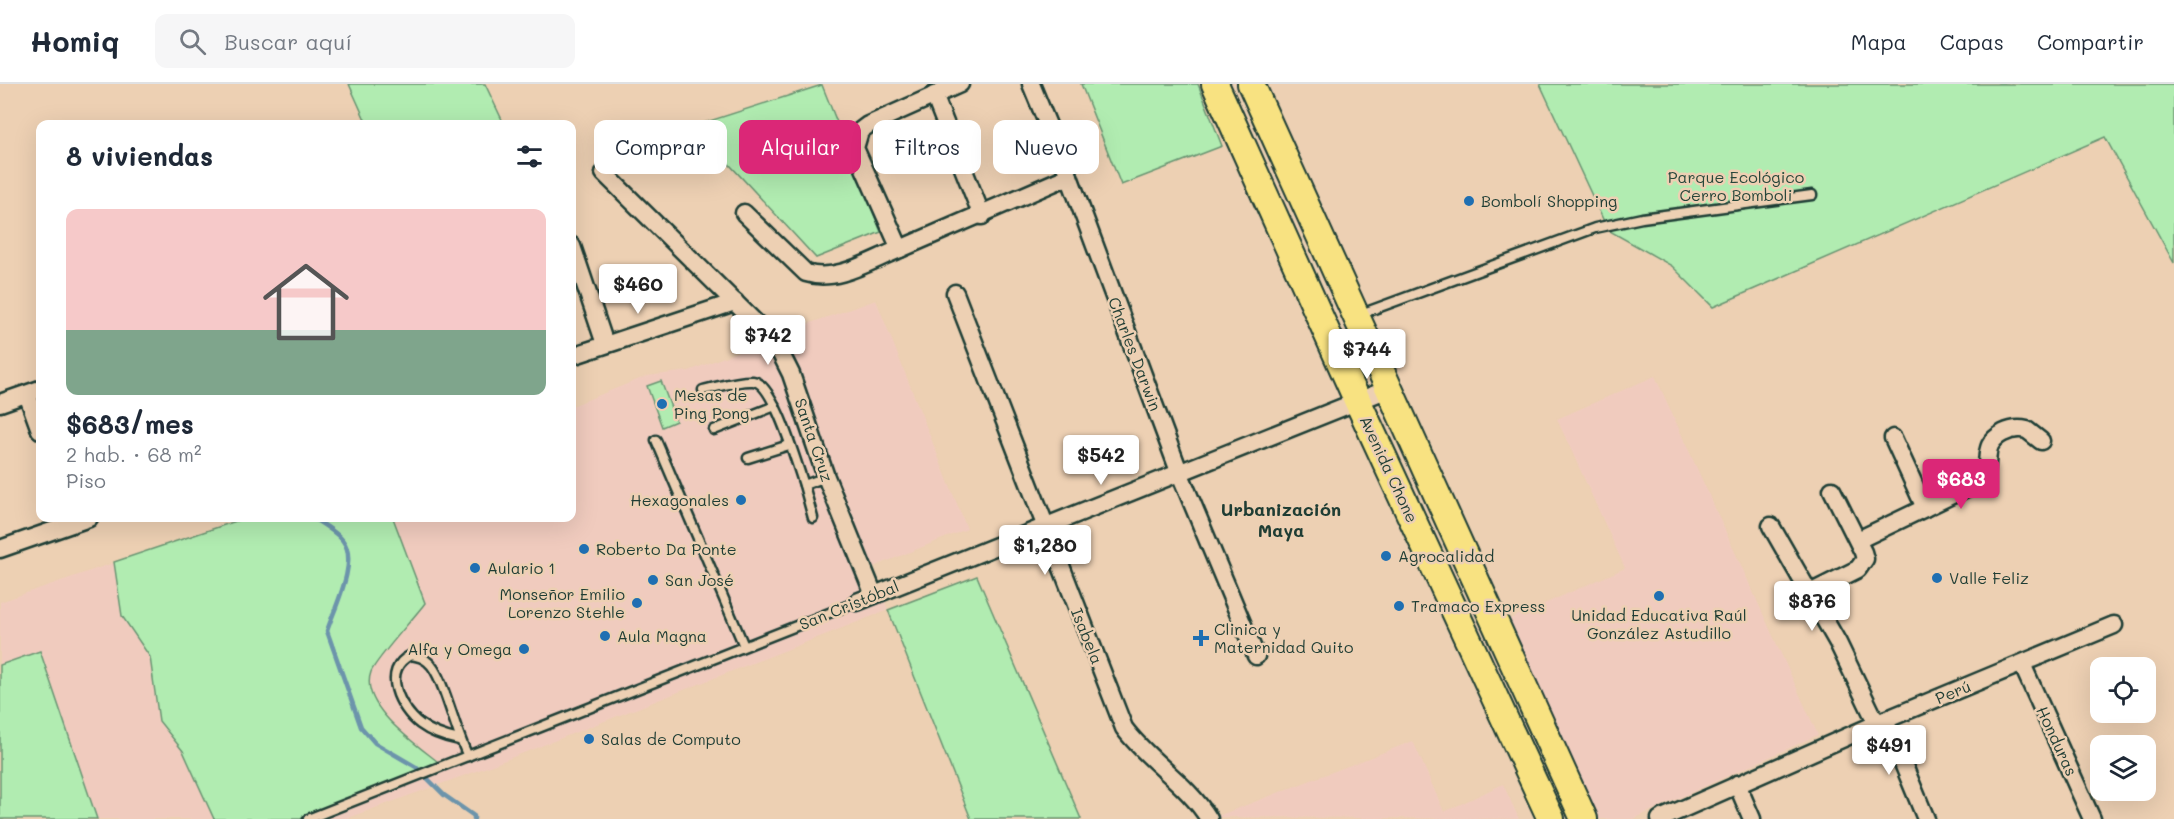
<!DOCTYPE html>
<html lang="es">
<meta charset="utf-8">
<style>
:root{--surface:#fff;--page:#f6f6f7;--text:#1f2937;--muted:#747a83;--line:#e0e1e3;--accent:#db2777}
body{margin:0;font-family:Mali,sans-serif;background:var(--page);color:var(--text);height:100vh;display:flex;flex-direction:column;font-size:22px;white-space:nowrap}
*{box-sizing:border-box;margin:0}
p{font-size:20px;color:var(--muted)}
.icon{flex:none;width:33px;height:33px;fill:none;stroke:currentColor;stroke-width:2;stroke-linecap:round;stroke-linejoin:round}
.map{position:relative;flex:1;overflow:hidden}
.sheet{position:absolute;left:36px;top:36px;width:540px;height:402px;display:flex;flex-direction:column;background:var(--surface);border-radius:12px;box-shadow:0 6px 24px #0002}
.sheet>*{flex:none}
.hud{position:absolute;left:594px;top:36px;width:570px;height:54px;display:flex;gap:12px}
.controls{position:absolute;left:2090px;top:573px;display:grid;gap:12px}
.controls a{display:grid;place-items:center;width:66px;height:66px;border-radius:12px;background:var(--surface);box-shadow:0 6px 24px #0002;font-size:30px}
.price{position:absolute;translate:-50% -51px;padding:0 14px;border-radius:6px;background:#fff;color:#222;font-size:20px;line-height:39px;filter:drop-shadow(0 2px 3px #0008)}
.price::after{content:'';position:absolute;left:50%;top:36px;width:18px;height:14px;margin-left:-9px;background:inherit;clip-path:polygon(0 0,100% 0,50% 100%)}
.price.on{background:var(--accent);color:#fff}
ul{padding:0;list-style:none}
li{display:grid;align-content:center;gap:12px;height:318px;padding:0 30px}
li span{display:grid;place-items:center;height:186px;border-radius:12px;color:#555}
li>.icon{margin-inline-start:auto}
span .icon{width:108px;height:108px;fill:#fffc;stroke-width:1}
li b{font-size:26px}
h2{display:flex;justify-content:space-between;align-items:center;height:72px;padding:0 30px;font-size:26px}
.chip{padding:0 21px;border-radius:12px;background:var(--surface);box-shadow:0 6px 24px #0002;font-size:21px;line-height:54px}
.chip.on{background:var(--accent);color:#fff}
header{display:flex;align-items:center;gap:36px;box-sizing:border-box;height:84px;padding:0 30px;background:var(--surface);border-bottom:2px solid var(--line)}
header strong{font-size:28px}
nav{display:flex;gap:33px;margin-inline-start:auto;font-size:21px}
.search{width:420px;height:54px;background:var(--page);display:flex;align-items:center;gap:15px;box-sizing:border-box;padding:0 21px;border-radius:12px;color:var(--muted);font-size:22px}
.map>svg:first-child{display:block}
.built{fill:#f0cbbe}
.green{fill:#b1ecb1;stroke:#689472;stroke-width:1.5}
.water{fill:#a0cefb;stroke:#6c94ab;stroke-width:1.5}
.lines{fill:none;stroke-linecap:round;stroke-linejoin:round}
.stream{stroke:#6c94ab;stroke-width:4.5}
.service-casing{stroke:#1f3d34;stroke-width:13}
.minor-casing{stroke:#1f3d34;stroke-width:21}
.primary-casing{stroke:#1f3d34;stroke-width:30}
.service{stroke:#edd0b3;stroke-width:8}
.minor{stroke:#edd0b3;stroke-width:16}
.primary{stroke:#f8e281;stroke-width:26}
.poi-dot{fill:#1f6fb2;stroke:#edd0b3;stroke-width:2}
.labels{text-anchor:middle;stroke-width:5;stroke-linejoin:round;paint-order:stroke}
.park-label{font-size:16px;fill:#26463a;stroke:#edd0b3}
.poi-label{font-size:16px;fill:#1f3d34;stroke:#edd0b3;text-anchor:start}
.street-label{font-size:16px;fill:#1f3d34;stroke:#edd0b3}
.neighbourhood-label{font-size:18px;font-weight:bold;fill:#1f3d34;stroke:#edd0b3}
</style>
<header>
<strong>Homiq</strong>
<div class="search"><svg class="icon" aria-label="search" viewBox="0 0 24 24"><circle cx="10" cy="10" r="6"/><path d="M15 15l6 6"/></svg>Buscar aquí</div>
<nav><a>Mapa</a><a>Capas</a><a>Compartir</a></nav>
</header>
<div class="map">
<svg width="2174" height="735" viewBox="0 0 2174 735">
<rect width="100%" height="100%" fill="#edd0b3"/>
<filter id="ink" filterUnits="userSpaceOnUse"><feTurbulence type="fractalNoise" baseFrequency=".0167" numOctaves="2"/><feDisplacementMap in="SourceGraphic" scale="12" xChannelSelector="R" yChannelSelector="G"/><feConvolveMatrix kernelMatrix="1 2 1 2 8 2 1 2 1" color-interpolation-filters="sRGB"/></filter>
<g filter="url(#ink)">
<g class="built">
<path d="M876 216 967 445 873 483 888 526 490 682 345 735H0V518L244 434H572V322L647 292 689 287 802 242Z"/>
<path d="M1655 292 1818 651 1633 735H1590L1501 539 1625 484 1557 335Z"/>
<path d="M1413 657 1444 728 1503 700 1519 735 1215 733Z"/>
</g>
<g class="green">
<path d="M349 0H485L504 40H367Z"/>
<path d="M1081 0H1198L1222 62 1121 101Z"/>
<path d="M1540 0H2174V179L2105 53 1713 223 1672 182 1608 146Z"/>
<path d="M822 1 881 148 816 174 694 42Z"/>
<path d="M661 297 676 337 662 343 647 302Z"/>
<path d="M245 434H393L425 519C414 534 376 575 371 588 358 623 421 663 443 682L307 735H214L183 667 159 637 150 573 122 532 114 478Z"/>
<path d="M977 492 1081 735H971L888 526Z"/>
<path d="M40 567 97 735H0V581Z"/>
</g>
<path class="water" d="M660 54 687 76 675 91 648 68Z"/>
<g class="lines">
<path class="stream" d="M313 434C322 440 337 448 343 457 359 477 334 525 327 547L361 643 375 659 416 683 444 711 474 732V735"/>
<g class="service-casing">
<g id="service">
<path d="M1358 231 1595 144 1642 134 1812 111"/>
<path d="M703 306C718 303 737 296 753 297 774 298 797 382 804 401L826 393"/>
<path d="M714 346 775 322"/>
<path d="M656 356 744 562"/>
<path d="M748 374 789 361"/>
<path d="M804 401 813 434"/>
<path d="M459 656C445 653 432 649 420 640 400 625 380 586 411 571 417 572 423 573 428 578 443 589 456 651 468 672"/>
<path d="M308 735 857 518"/>
</g>
</g>
<g class="minor-casing">
<g id="minor">
<path d="M1031 0 1069 92 1180 390 1256 572"/>
<path d="M934 11 982 132"/>
<path d="M604 89 775 258 791 290 826 393 874 511"/>
<path d="M744 129 806 189C837 199 871 176 900 165L855 64 860 47 868 41 960 0"/>
<path d="M572 162 605 260"/>
<path d="M900 165 1069 92"/>
<path d="M955 209 1124 644C1148 677 1188 700 1209 735"/>
<path d="M572 272 735 218"/>
<path d="M27 310 40 346"/>
<path d="M0 319 40 305"/>
<path d="M1893 354 1925 424"/>
<path d="M1771 442 1838 559 1877 640"/>
<path d="M1858 456 1979 398C1996 380 1977 363 2003 349 2011 345 2018 344 2027 346L2041 357"/>
<path d="M0 465 89 434"/>
<path d="M1810 509 1858 485 1865 475 1863 468 1832 406"/>
<path d="M857 518 1388 305"/>
<path d="M2022 580 2092 735"/>
<path d="M1885 636 1926 735"/>
<path d="M1737 700 1752 735"/>
<path d="M1660 735 1885 636 2114 541"/>
</g>
</g>
<g class="primary-casing">
<g id="primary">
<path d="M1215 0 1358 318 1551 735"/>
<path d="M1251 0 1584 735"/>
</g>
</g>
<use href="#service" class="service"/>
<use href="#minor" class="minor"/>
<use href="#primary" class="primary"/>
</g>
</g>
<g class="poi-dot">
<circle cx="1469" cy="117" r="6"/>
<circle cx="662" cy="320" r="6"/>
<circle cx="741" cy="416" r="6"/>
<circle cx="584" cy="465" r="6"/>
<circle cx="1386" cy="472" r="6"/>
<circle cx="475" cy="484" r="6"/>
<circle cx="1937" cy="494" r="6"/>
<circle cx="653" cy="496" r="6"/>
<circle cx="1659" cy="512" r="6"/>
<circle cx="637" cy="519" r="6"/>
<circle cx="1399" cy="522" r="6"/>
<circle cx="605" cy="552" r="6"/>
<path d="M1198 545h6v6h6v6h-6v6h-6v-6h-6v-6h6z"/>
<circle cx="524" cy="565" r="6"/>
<circle cx="589" cy="655" r="6"/>
</g>
<g class="labels">
<g class="park-label">
<text x="1736" y="99">Parque Ecológico<tspan x="1736" dy="18">Cerro Bomboli</tspan></text>
</g>
<g class="poi-label">
<text x="1481" y="123">Bombolí Shopping</text>
<text x="674" y="317">Mesas de<tspan x="674" dy="18">Ping Pong</tspan></text>
<text x="729" y="422" text-anchor="end">Hexagonales</text>
<text x="596" y="471">Roberto Da Ponte</text>
<text x="1398" y="478">Agrocalidad</text>
<text x="487" y="490">Aulario 1</text>
<text x="1949" y="500">Valle Feliz</text>
<text x="665" y="502">San José</text>
<text x="625" y="516" text-anchor="end">Monseñor Emilio<tspan x="625" dy="18">Lorenzo Stehle</tspan></text>
<text x="1411" y="528">Tramaco Express</text>
<text x="1659" y="537" text-anchor="middle">Unidad Educativa Raúl<tspan x="1659" dy="18">González Astudillo</tspan></text>
<text x="1214" y="551">Clinica y<tspan x="1214" dy="18">Maternidad Quito</tspan></text>
<text x="617" y="558">Aula Magna</text>
<text x="512" y="571" text-anchor="end">Alfa y Omega</text>
<text x="601" y="661">Salas de Computo</text>
</g>
<g class="street-label">
<text transform="translate(1135 270) rotate(69)" y="6">Charles Darwin</text>
<text transform="translate(814 356) rotate(71)" y="6">Santa Cruz</text>
<text transform="translate(1389 385) rotate(65)" y="6">Avenida Chone</text>
<text transform="translate(849 521) rotate(-22)" y="6">San Cristóbal</text>
<text transform="translate(1087 552) rotate(68)" y="6">Isabela</text>
<text transform="translate(1953 608) rotate(-22)" y="6">Perú</text>
<text transform="translate(2057 657) rotate(65)" y="6">Honduras</text>
</g>
<g class="neighbourhood-label">
<text x="1281" y="432">Urbanización<tspan x="1281" dy="21">Maya</tspan></text>
</g>
</g>
</svg>
<div class="controls">
<a><svg class="icon" aria-label="locate" viewBox="0 0 24 24"><circle cx="12" cy="12" r="6"/><path d="M12 2v4M12 18v4M2 12h4M18 12h4"/></svg></a>
<a><svg class="icon" aria-label="layers" viewBox="0 0 24 24"><path d="M12 4l9 5-9 5-9-5zM3 14l9 5 9-5"/></svg></a>
</div>
<b class="price" style="left:638px;top:231px">$460</b>
<b class="price" style="left:768px;top:282px">$742</b>
<b class="price" style="left:1367px;top:296px">$744</b>
<b class="price" style="left:1101px;top:402px">$542</b>
<b class="price on" style="left:1961px;top:426px">$683</b>
<b class="price" style="left:1045px;top:492px">$1,280</b>
<b class="price" style="left:1812px;top:548px">$876</b>
<b class="price" style="left:1889px;top:692px">$491</b>
<div class="hud">
<a class="chip">Comprar</a>
<a class="chip on">Alquilar</a>
<a class="chip">Filtros</a>
<a class="chip">Nuevo</a>
</div>
<section class="sheet">
<h2>8 viviendas<svg class="icon" aria-label="filters" viewBox="0 0 24 24"><path d="M4 7h16M4 17h16"/><circle cx="9" cy="7" r="2"/><circle cx="15" cy="17" r="2"/></svg></h2>
<ul>
<li><span style="background:linear-gradient(#f6c9c9 65%,#7fa58c 0)"><svg class="icon" aria-label="home" viewBox="0 0 24 24"><path d="M3 11l9-7 9 7M6 9v11h12V9"/></svg></span><div><b>$683/mes</b><p>2 hab. · 68 m²</p><p>Piso</p></div></li>
</ul>
</section>
</div>
